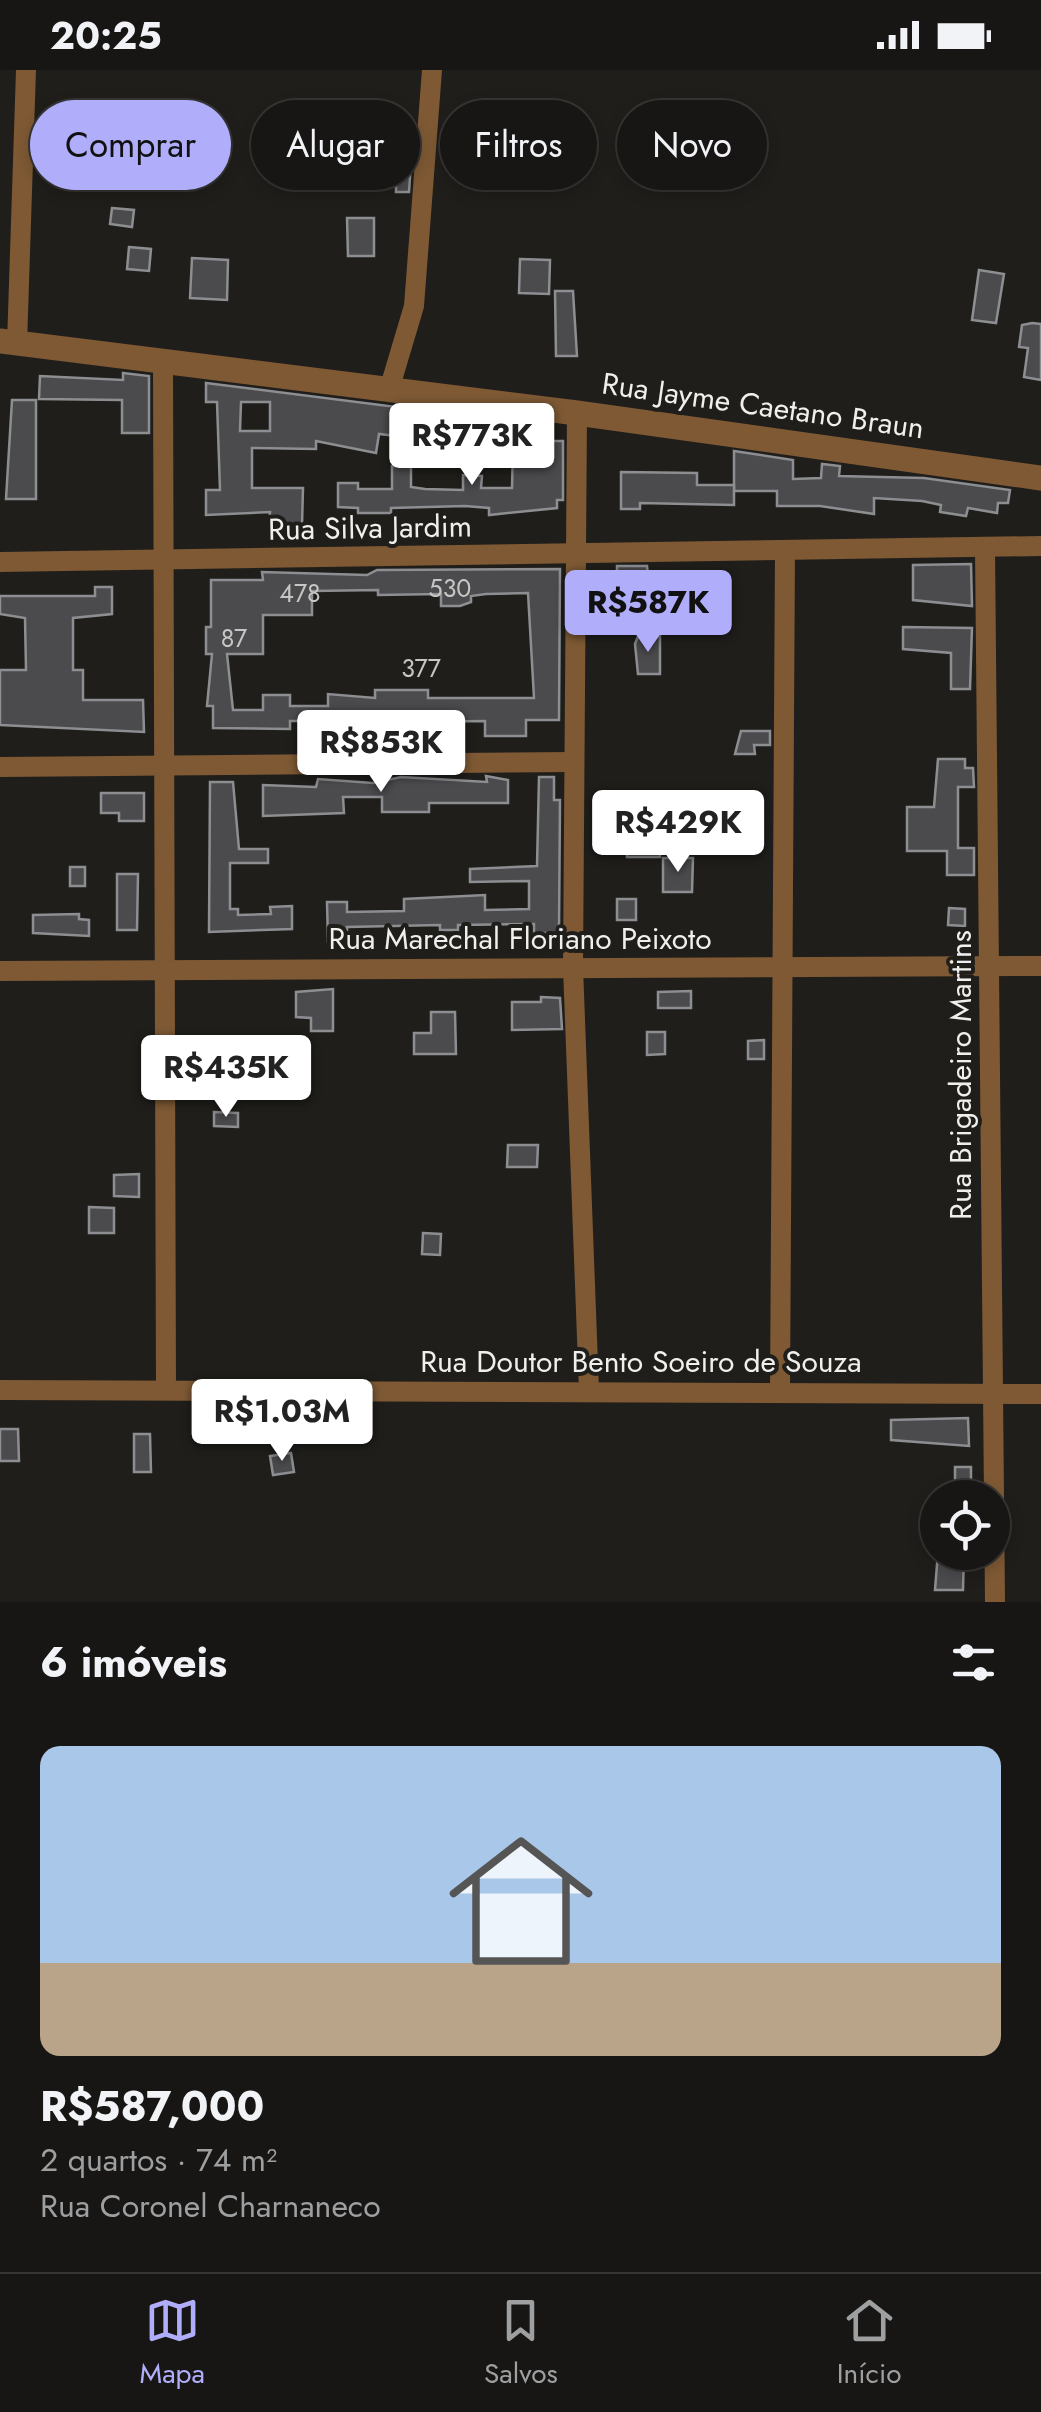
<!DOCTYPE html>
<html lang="pt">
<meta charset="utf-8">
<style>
:root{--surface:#171614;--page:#201f1d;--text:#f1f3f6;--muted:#9e9fa0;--line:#363534;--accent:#b0aefa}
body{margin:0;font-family:Jost,sans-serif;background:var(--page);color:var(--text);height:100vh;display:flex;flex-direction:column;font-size:38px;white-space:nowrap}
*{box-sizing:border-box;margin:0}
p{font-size:32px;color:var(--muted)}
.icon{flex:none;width:55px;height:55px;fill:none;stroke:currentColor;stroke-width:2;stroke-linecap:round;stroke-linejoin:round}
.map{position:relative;height:1532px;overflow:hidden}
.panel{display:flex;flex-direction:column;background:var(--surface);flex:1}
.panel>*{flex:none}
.banner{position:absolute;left:30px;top:30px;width:982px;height:90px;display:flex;gap:20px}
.fabs{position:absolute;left:920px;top:1410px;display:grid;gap:20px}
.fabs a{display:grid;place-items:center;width:90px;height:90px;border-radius:50%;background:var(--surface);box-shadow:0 5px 15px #0003,0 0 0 2px var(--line);font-size:50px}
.price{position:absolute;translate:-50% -85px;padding:0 22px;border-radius:10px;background:#fff;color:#222;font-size:32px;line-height:65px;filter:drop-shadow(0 2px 5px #0008)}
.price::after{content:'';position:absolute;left:50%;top:60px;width:30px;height:22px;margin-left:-15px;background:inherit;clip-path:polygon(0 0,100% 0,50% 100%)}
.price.active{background:var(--accent);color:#111}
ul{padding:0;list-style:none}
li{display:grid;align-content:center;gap:20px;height:530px;padding:0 40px}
li span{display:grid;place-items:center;height:310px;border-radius:20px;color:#555}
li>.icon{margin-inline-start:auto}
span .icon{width:180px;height:180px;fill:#fffc;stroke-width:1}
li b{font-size:42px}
h2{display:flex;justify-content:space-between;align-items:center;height:120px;padding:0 40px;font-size:42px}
.tag{padding:0 35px;border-radius:45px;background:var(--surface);box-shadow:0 5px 15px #0003,0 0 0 2px var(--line);font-size:35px;line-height:90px}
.tag.active{background:var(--accent);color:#111}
.status{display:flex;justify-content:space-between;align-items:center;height:70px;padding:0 50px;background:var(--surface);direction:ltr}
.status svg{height:28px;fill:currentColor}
.menu{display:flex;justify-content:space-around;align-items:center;height:140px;border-top:2px solid var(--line);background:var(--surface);font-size:28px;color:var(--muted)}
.menu a{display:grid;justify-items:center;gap:5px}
.menu .active{color:var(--accent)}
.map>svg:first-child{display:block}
.building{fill:#4b4b4e;stroke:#8d8e91;stroke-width:2.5;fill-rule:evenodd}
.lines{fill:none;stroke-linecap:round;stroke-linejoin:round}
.minor{stroke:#7e5934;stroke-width:20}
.tertiary{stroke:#7e5934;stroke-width:25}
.labels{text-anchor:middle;stroke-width:8;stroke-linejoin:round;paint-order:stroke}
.number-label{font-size:25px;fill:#c7c6c5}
.street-label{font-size:30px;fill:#f0efed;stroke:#1f1e1b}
</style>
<div class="status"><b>20:25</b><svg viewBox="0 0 49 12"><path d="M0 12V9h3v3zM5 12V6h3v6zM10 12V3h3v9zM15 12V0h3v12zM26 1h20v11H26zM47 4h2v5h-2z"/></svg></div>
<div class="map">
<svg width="1041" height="1532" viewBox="0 0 1041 1532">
<rect width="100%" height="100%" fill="#1f1e1b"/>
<g class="building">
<path d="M395 92H411L409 122H396V111H363L364 93Z"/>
<path d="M112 138 134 140 132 157 110 154Z"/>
<path d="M347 148H374V186H348Z"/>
<path d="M129 177 151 179 149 201 127 199Z"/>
<path d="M192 188 228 190 227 230 190 228Z"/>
<path d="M520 189 550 190 549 224 519 223Z"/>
<path d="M979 200 1004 204 996 253 972 250Z"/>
<path d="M555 221H573L577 286H556Z"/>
<path d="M1032 253 1041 254V310L1024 307 1028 278 1019 277 1022 255Z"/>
<path d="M123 303 149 306V363H122V330L39 329 40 306 123 310Z"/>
<path d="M206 313 436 342 434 352 465 356V350L504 351V369L438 372 436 383 421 381 422 369 379 364 376 383 316 371V379L252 378V418H303L302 456 269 455 270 442 206 445V420H220L217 332H206ZM241 332H270V361H240Z"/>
<path d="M12 330H36V429H6Z"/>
<path d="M551 371H563V430H557V438L489 445V438L465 436 391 438V443H358V438L338 437V413H358V419H392V396H411V417L425 419 463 420V405L482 406 481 418H512L513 376H551Z"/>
<path d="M734 381 793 390V409L821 408 822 394 840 396 839 406 924 408 1010 420 1008 433H998L997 443 968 438 966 446 940 442 941 435 922 431 874 428V444L820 436H777V421H734Z"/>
<path d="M621 402 697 403V415H734V435L640 433V439H621Z"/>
<path d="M971 494 972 536 913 530V495Z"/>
<path d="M617 496H647L652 537 617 536Z"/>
<path d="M560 499 559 650H526V666H485V651L409 652V647H369V656L346 655V662L319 663V651H290V659L213 658V636H207L212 584H206V557H211V510H263L262 502 367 505 377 500ZM378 520V525L441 524V536H460L471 532V526L486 524 528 523 534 628H428V620H375V628L328 624V636H290V625H263V640H233L227 584H263V545H312V521Z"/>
<path d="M95 517H112V544L73 548V600H83V630H143L144 662 0 655V600H26L25 548 0 544V526H95Z"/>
<path d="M680 522H723V557L674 552V532H680Z"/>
<path d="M903 557 972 558 970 619H951V583L903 579Z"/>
<path d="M638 566H660V604H638L635 574Z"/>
<path d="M741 661H770V675H754L755 684H735Z"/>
<path d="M938 689H965V698H973L974 717H958V778H974V805H947V781H907V737H934Z"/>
<path d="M486 706 508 710V733H429V742H382V727H343L344 743 263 746V715L316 717 318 709 373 713 401 707 487 712Z"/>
<path d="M539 707H554V730H560L559 863H534V854L458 855V860H440V855L347 857V871L328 872 327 832H347V842L404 841V829L485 825V840L529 839V811L470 812V799L537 796Z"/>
<path d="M210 712H233L239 779H268V793H230V839H238V845L271 844 270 837 292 836V859L209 862Z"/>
<path d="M101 723H144V751H119V743H101Z"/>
<path d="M626 729H651V766H660V787H627Z"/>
<rect x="742" y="732" width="20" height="18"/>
<path d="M663 788H693L692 822H663Z"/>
<rect x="70" y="797" width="15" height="19"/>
<path d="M117 804H138L137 860H117Z"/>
<rect x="617" y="829" width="19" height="21"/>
<path d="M949 838 965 839V856L948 855Z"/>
<path d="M79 844V849L89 850V866L33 863V845Z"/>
<path d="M333 919V961H311V948L296 947V922Z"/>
<path d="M691 921V938H658V922Z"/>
<path d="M541 927 560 928 562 959 512 960V932H541Z"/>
<path d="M431 942H455L456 984H414V963H431Z"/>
<path d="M647 962H665V984L647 985Z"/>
<path d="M764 970V989H748V971Z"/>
<path d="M214 1042 238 1043V1057L214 1056Z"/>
<path d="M508 1075H538L537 1097H507Z"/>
<path d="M139 1104V1127L114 1126V1105Z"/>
<path d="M89 1137 114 1138V1163H89Z"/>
<path d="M423 1163 441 1164 440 1185 422 1184Z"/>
<path d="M968 1348 969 1376 891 1370V1350Z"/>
<path d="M0 1359H18L19 1391H0Z"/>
<path d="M134 1364H150L151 1402H134Z"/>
<path d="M291 1383 294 1402 273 1405 270 1386Z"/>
<rect x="955" y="1397" width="16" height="31"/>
<path d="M938 1482H964L963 1520H935Z"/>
</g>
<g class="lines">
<g class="minor">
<path d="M17 274 26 0"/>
<path d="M163 292 166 1320"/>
<path d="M389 320 414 236 432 0"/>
<path d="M577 343 573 897 589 1321"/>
<path d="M985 478 995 1532"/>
<path d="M0 492 1041 476"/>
<path d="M0 697 572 692"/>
<path d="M0 901 1041 896"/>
<path d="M0 1320 1041 1324"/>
<path d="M780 1323 785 480"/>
</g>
<path class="tertiary" d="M0 271 577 343 1041 408"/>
</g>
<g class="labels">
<g class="number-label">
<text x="450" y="527">530</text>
<text x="300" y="532">478</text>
<text x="234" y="577">87</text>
<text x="421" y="607">377</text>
</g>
<g class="street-label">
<text transform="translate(763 336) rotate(8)" y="10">Rua Jayme Caetano Braun</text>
<text transform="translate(370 458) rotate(-1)" y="10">Rua Silva Jardim</text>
<text x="520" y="879">Rua Marechal Floriano Peixoto</text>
<text transform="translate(961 1005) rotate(-90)" y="10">Rua Brigadeiro Martins</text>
<text x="641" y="1302">Rua Doutor Bento Soeiro de Souza</text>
</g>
</g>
</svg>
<div class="fabs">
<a><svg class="icon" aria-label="locate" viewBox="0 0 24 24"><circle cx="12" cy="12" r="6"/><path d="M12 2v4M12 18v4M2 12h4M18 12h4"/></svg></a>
</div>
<b class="price" style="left:472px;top:418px">R$773K</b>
<b class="price active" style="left:648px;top:585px">R$587K</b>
<b class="price" style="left:381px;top:725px">R$853K</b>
<b class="price" style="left:678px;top:805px">R$429K</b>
<b class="price" style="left:226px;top:1050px">R$435K</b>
<b class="price" style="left:282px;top:1394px">R$1.03M</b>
<div class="banner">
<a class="tag active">Comprar</a>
<a class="tag">Alugar</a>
<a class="tag">Filtros</a>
<a class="tag">Novo</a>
</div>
</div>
<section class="panel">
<h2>6 imóveis<svg class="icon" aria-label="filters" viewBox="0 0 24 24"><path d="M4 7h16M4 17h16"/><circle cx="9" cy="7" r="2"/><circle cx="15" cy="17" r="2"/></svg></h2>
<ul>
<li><span style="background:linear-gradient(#a9c7e8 70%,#b9a48a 0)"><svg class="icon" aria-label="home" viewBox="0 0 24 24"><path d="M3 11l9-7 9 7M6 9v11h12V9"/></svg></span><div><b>R$587,000</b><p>2 quartos · 74 m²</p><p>Rua Coronel Charnaneco</p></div></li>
</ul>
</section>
<nav class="menu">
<a class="active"><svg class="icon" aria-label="map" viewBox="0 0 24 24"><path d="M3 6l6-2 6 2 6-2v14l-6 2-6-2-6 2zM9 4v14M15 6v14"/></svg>Mapa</a>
<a><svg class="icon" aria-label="saved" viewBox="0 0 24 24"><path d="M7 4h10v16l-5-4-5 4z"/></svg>Salvos</a>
<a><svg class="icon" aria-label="home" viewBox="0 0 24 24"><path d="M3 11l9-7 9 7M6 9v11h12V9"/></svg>Início</a>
</nav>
